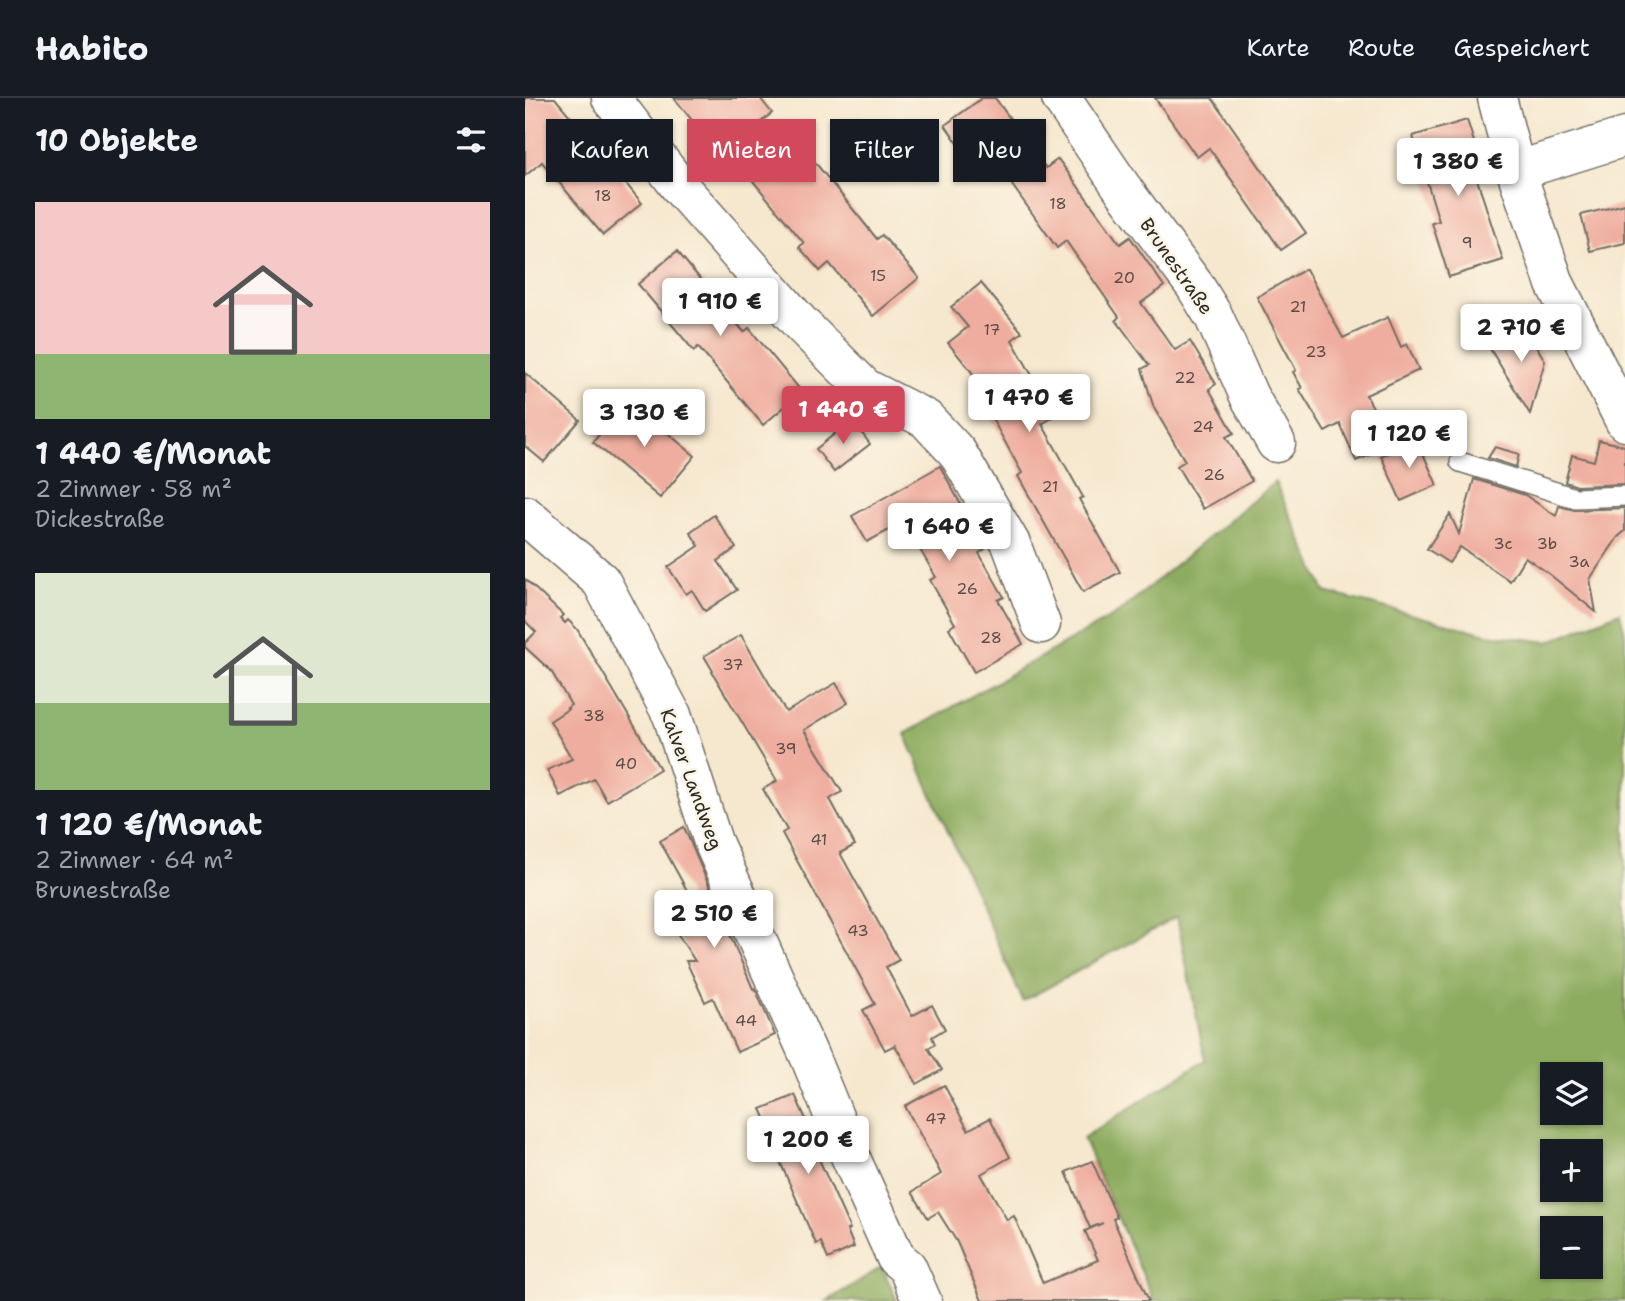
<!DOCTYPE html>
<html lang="de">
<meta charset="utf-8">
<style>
:root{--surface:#171b24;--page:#20242c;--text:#f1f3f6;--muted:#9ea1a6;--line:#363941;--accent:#d1495b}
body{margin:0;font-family:"Shantell Sans",sans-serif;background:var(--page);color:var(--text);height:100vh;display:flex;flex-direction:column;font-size:26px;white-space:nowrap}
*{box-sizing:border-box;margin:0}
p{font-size:23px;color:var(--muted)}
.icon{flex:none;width:38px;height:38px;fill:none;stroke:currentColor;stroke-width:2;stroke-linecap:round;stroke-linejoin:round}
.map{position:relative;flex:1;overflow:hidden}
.panel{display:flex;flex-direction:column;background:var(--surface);width:525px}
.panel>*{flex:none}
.hud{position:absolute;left:21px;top:21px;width:665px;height:63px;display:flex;gap:14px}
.fabs{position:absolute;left:1015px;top:964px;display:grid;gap:14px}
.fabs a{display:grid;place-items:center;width:63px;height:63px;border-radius:0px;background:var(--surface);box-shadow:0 2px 5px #0004;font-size:35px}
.price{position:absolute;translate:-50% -60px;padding:0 16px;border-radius:7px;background:#fff;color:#222;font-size:23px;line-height:46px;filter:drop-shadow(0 2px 4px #0008)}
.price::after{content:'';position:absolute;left:50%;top:42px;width:21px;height:16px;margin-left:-10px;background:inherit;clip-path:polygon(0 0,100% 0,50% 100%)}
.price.active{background:var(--accent);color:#fff}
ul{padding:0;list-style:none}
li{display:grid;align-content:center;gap:14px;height:371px;padding:0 35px}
li span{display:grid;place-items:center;height:217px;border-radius:0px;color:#555}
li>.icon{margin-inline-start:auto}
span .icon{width:126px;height:126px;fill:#fffc;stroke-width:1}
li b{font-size:30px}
h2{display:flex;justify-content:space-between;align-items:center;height:84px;padding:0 35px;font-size:30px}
.pill{padding:0 24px;border-radius:0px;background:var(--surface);box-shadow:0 2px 5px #0004;font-size:24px;line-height:63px}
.pill.active{background:var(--accent);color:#fff}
header{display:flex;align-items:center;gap:42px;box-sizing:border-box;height:98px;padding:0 35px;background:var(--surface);border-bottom:2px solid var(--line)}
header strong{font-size:33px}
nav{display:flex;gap:38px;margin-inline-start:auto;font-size:24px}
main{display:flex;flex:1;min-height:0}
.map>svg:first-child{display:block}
.forest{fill:#8dac5f;stroke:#5c6c45;stroke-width:2;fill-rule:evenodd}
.building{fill:#efad9f}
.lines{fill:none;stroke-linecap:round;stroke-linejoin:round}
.service-casing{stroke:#726d64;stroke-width:22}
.minor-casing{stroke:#726d64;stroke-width:41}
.service{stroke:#fff;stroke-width:19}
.minor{stroke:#fff;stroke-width:38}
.labels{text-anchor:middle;stroke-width:5;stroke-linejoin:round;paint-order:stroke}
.number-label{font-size:16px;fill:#5c4c48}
.street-label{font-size:19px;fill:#2b2b2b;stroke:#fcf5e5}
</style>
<header>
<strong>Habito</strong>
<nav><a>Karte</a><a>Route</a><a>Gespeichert</a></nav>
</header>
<main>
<section class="panel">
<h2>10 Objekte<svg class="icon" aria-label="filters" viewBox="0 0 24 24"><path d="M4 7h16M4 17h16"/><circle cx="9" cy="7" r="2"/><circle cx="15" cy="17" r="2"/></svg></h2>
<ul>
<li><span style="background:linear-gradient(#f6c9c9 70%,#8fb573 0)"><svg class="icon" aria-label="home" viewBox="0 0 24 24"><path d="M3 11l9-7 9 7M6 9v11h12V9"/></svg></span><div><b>1 440 €/Monat</b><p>2 Zimmer · 58 m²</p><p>Dickestraße</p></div></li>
<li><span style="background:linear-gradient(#dfe7d0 60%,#8fb573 0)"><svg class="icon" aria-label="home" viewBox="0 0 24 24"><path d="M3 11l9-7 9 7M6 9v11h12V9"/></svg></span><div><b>1 120 €/Monat</b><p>2 Zimmer · 64 m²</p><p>Brunestraße</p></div></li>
</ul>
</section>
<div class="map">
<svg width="1100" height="1203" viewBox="0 0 1100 1203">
<rect width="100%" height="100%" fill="#fcf5e5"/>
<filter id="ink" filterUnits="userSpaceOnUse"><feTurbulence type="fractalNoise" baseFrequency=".0143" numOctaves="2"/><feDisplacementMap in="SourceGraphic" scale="14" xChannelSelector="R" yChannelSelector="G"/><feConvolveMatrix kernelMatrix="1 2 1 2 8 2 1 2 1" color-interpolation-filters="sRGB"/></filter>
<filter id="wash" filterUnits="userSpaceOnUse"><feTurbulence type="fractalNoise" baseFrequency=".00686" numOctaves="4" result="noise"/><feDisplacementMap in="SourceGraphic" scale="28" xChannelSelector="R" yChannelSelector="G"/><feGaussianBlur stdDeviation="1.57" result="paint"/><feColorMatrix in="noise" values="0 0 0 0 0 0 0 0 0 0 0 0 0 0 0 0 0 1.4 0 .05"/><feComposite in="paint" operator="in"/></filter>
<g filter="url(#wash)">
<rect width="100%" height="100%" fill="#f6e8cf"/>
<g class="forest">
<path d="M750 384 800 494 962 536 1023 544 1095 514 1100 536V1203H629L558 1040 680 962 652 819 498 903 380 636 593 515ZM1027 976H1066V1015H1027ZM1027 1054H1066V1092H1027ZM1027 1130H1066V1169H1027Z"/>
<path d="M357 1169 372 1203H302Z"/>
</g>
<g id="blocks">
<g class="building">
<path d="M0 0H30L117 105 78 137 17 64 0 78Z"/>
<path d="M149 0H235L247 15 227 31 268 81 289 63 352 141 357 137 394 180 348 218 304 165 295 173 274 149 279 145 219 72 212 78Z"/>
<path d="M457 0H470L521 70 533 61 595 146 605 139 639 188 616 205 650 252 665 243 691 286 684 291 709 335 701 339 727 383 678 411 652 368 660 363 629 310 617 271 624 267 591 222 594 219 541 143 532 150 472 66 456 78 420 27Z"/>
<path d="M630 0H687L781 135 756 152 684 50 672 59Z"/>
<path d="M942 22 959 75 951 78 978 162 924 179 907 125 914 123 888 38Z"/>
<path d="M1100 106V145L1065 153 1056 117Z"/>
<path d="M152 153 219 234 224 230 277 294 238 327 173 249 169 253 113 186Z"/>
<path d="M781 171 818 240 863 219 876 249 882 246 894 272 841 297 869 347 831 363 815 326 800 334 774 291 777 290 768 274 771 272 732 199Z"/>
<path d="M456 185 497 234 487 242 530 318 517 326 558 399 554 401 595 474 558 494 493 378 497 375 458 304 467 299 423 245 443 229 426 209Z"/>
<path d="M999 227 1020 263 1005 316 964 249Z"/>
<path d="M0 275 55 322 19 364 0 348Z"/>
<path d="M103 302 170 358 135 400 68 344Z"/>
<path d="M327 322 345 346 309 374 291 351Z"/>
<path d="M892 342 912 387 876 403 856 358Z"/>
<path d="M1074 342 1100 348V386L1052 388 1040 384 1047 357 1069 363Z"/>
<path d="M970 349 994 356 991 369 963 360Z"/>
<path d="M415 368 460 451 454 455 479 499 473 502 498 546 449 574 424 530 430 526 405 482 411 479 379 424 342 444 327 418Z"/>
<path d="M949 381 1000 397 1031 418 1034 408 1050 412 1100 410V433L1093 439 1065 481 1071 514 1023 475 1000 459 985 483 935 449 924 465 902 451 925 416 934 436Z"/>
<path d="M189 417 211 450 193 463 212 492 180 513 167 492 161 496 143 469 174 448 165 434Z"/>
<path d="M0 481 38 517 35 520 40 525 43 522 52 531 135 671 82 703 69 681 35 698 22 672 47 661 25 623 43 611 42 610 46 607 26 573 0 549V545L11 534 0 523Z"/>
<path d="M216 537 261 614 311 585 323 605 279 632 317 694 305 701 330 747 315 755 374 862 361 869 387 918 407 907 420 931 407 939 410 946 403 950 417 972 392 986 370 947 360 952 338 912 350 906 257 735 262 732 238 691 252 683 187 574 188 573 179 558Z"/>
<path d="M159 729 228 891 230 890 250 937 212 954 188 900 180 904 161 863H170L152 835 156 833 141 809 165 798 135 743Z"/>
<path d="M419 987 443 1032 465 1020 485 1059 456 1076 482 1122 489 1118 518 1185 573 1162 560 1133 578 1125 565 1130 541 1074 567 1063 592 1119 588 1121 624 1203H457L432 1144 413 1114 403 1120 387 1094 416 1076 380 1008Z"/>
<path d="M270 997 289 1039 285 1041 325 1131 322 1132 329 1149 303 1161 296 1144 291 1146 249 1050 253 1048 236 1011Z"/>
</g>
</g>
</g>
<g filter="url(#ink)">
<use href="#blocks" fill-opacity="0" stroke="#726d64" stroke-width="2"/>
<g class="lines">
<g class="service-casing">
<path id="service" d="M935 364 1050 400 1100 398"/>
</g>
<g class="minor-casing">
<g id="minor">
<path d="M86 0 154 88 276 226 340 290 401 321 432 354 486 446 516 526"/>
<path d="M536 0 600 94 670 188 689 219 724 298 751 345"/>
<path d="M972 0 991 73 1030 186 1100 324"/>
<path d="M991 73 1100 39"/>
<path d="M0 417 76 483 147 617 188 744 285 960 325 1058 371 1160 382 1169 397 1203"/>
</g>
</g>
<use href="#service" class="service"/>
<use href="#minor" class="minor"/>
</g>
</g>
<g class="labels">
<g class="number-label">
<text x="78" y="103">18</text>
<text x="533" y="111">18</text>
<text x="942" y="150">9</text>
<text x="353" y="183">15</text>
<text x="599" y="185">20</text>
<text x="773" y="214">21</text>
<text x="467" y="237">17</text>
<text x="791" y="259">23</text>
<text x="660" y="285">22</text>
<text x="678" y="334">24</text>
<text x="689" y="382">26</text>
<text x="525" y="394">21</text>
<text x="978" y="451">3c</text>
<text x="1022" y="451">3b</text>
<text x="1054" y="469">3a</text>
<text x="442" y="496">26</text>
<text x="466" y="545">28</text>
<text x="208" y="572">37</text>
<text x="69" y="623">38</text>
<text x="261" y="656">39</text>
<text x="101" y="671">40</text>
<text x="294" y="747">41</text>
<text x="333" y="838">43</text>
<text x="221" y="928">44</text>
<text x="411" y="1026">47</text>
</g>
<g class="street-label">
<text transform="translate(652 168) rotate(55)" y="7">Brunestraße</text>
<text transform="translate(167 681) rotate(70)" y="7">Kalver Landweg</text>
</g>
</g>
</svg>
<div class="fabs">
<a><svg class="icon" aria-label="layers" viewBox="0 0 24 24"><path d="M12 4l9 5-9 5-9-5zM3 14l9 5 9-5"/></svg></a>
<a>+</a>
<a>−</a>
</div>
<b class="price" style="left:933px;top:100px">1 380 €</b>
<b class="price" style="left:195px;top:240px">1 910 €</b>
<b class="price" style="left:996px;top:266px">2 710 €</b>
<b class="price" style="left:504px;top:336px">1 470 €</b>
<b class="price active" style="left:318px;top:348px">1 440 €</b>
<b class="price" style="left:119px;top:351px">3 130 €</b>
<b class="price" style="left:884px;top:372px">1 120 €</b>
<b class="price" style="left:424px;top:465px">1 640 €</b>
<b class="price" style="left:189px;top:852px">2 510 €</b>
<b class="price" style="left:283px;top:1078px">1 200 €</b>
<div class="hud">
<a class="pill">Kaufen</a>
<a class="pill active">Mieten</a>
<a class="pill">Filter</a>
<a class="pill">Neu</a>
</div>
</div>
</main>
